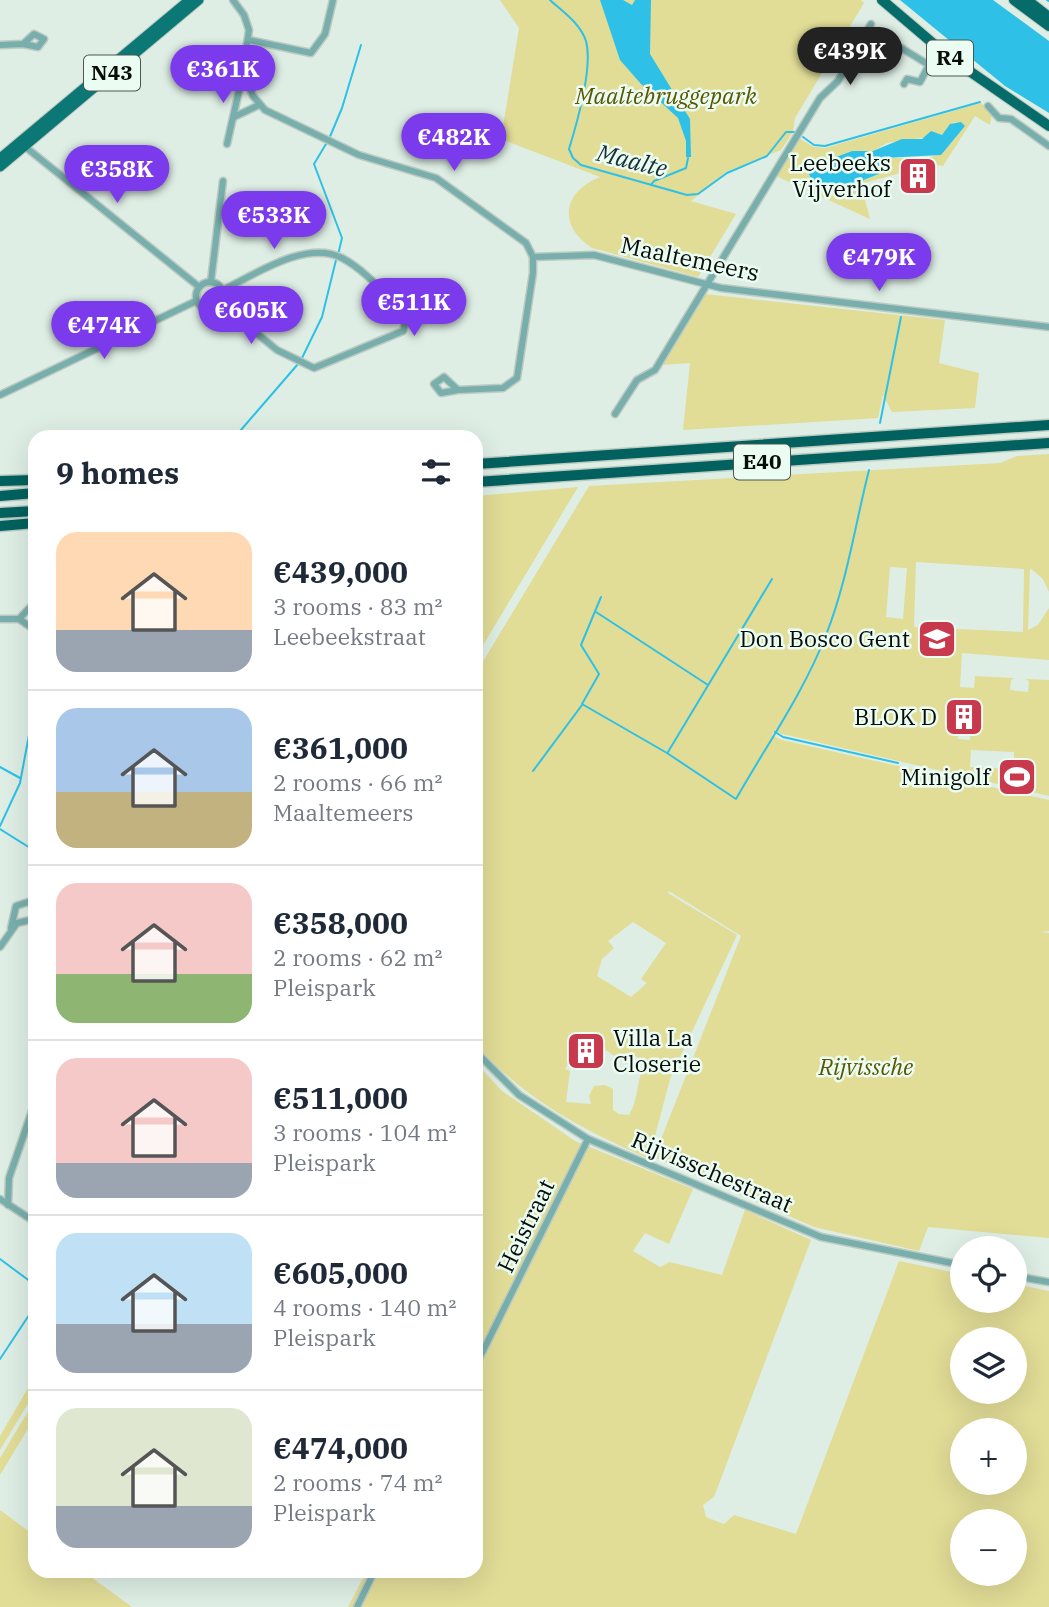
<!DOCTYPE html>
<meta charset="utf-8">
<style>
:root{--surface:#fff;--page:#f6f6f7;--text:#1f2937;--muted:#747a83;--line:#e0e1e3;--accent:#7c3aed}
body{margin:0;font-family:"IBM Plex Serif",serif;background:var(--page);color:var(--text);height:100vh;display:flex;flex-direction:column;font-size:26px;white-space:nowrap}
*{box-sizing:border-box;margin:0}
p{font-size:23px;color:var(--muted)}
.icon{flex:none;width:38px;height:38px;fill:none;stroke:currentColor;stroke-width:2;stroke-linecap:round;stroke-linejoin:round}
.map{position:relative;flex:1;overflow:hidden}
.panel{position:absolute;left:28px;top:430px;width:455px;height:1148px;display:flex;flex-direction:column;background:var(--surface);border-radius:21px;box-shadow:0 7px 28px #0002}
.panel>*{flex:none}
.fabs{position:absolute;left:950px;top:1236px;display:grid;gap:14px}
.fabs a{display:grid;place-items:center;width:77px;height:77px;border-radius:50%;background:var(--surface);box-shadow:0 7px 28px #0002;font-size:35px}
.price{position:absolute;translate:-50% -60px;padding:0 16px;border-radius:24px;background:var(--accent);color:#fff;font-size:23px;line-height:46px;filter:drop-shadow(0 2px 4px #0008)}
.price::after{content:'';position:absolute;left:50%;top:42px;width:21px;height:16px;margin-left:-10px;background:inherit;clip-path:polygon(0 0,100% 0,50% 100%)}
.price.current{background:#222;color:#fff}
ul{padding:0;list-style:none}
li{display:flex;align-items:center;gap:21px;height:175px;padding:0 28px}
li+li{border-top:2px solid var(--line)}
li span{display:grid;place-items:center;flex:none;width:196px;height:140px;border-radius:21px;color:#555}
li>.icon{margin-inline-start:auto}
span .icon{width:84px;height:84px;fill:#fffc;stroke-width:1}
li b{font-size:30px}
h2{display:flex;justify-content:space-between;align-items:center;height:84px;padding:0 28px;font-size:30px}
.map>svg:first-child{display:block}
.green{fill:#e1dc96;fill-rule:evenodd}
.water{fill:#2ec0e6}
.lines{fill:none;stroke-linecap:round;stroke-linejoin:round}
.stream{stroke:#2ec0e6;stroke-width:2}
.minor-casing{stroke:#bccac2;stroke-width:9}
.primary-casing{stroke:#bccac2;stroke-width:11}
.trunk-casing{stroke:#bccac2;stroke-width:12}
.motorway-casing{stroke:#bccac2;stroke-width:13}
.minor{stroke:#78afac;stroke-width:6}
.primary{stroke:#0c7875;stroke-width:9}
.trunk{stroke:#066c6a;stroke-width:10}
.motorway{stroke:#00615e;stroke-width:10}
.labels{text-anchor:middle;stroke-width:5;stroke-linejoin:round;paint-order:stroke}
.shield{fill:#ebfcf3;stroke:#4c5550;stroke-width:2}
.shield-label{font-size:21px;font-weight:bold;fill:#080d0a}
.park-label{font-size:23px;font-style:italic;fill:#5c5600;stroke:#ebfcf3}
.poi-label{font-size:23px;fill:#080d0a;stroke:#ebfcf3;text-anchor:end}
.street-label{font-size:23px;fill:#080d0a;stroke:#ebfcf3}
.water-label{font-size:24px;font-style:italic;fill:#182f36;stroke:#ebfcf3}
</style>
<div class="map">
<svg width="1049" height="1607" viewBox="0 0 1049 1607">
<rect width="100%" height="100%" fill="#deeee5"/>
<g class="green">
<path d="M500 0H861L864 3 795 118 793 132 781 150 726 172 691 201 736 214 698 277 592 248C557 225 563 192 600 177L501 139 519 28Z"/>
<path d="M981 103 992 112 990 125 975 116 943 166 932 164 861 184 870 219 776 176 800 139 814 147 825 148ZM954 122 965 126C933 167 932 157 884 158L879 174C860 183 811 201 807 167L816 160H828L851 151H873L887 143 942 135Z"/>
<path d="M705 294 945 320 939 363 979 373 975 408 892 412 883 395 878 418 683 430 690 363 661 365Z"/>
<path d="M1049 454V592L1043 579 1030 568 1028 630 1038 625 1049 608V660L962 653 960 687 974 688 975 676 1014 678 1011 680 1010 690 1028 692 1029 681 1025 679 1049 680V796L774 732 772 735 782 740 1049 800V931L1041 932 1049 933V1238L928 1227 919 1251 814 1227 654 1157 741 936 669 891 668 893 737 935 670 1079 649 1159C580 1128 528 1102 476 1045V673L589 486 1000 463 1017 456ZM916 562 1024 569 1023 632 914 627ZM890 567 907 568 903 619 886 617ZM959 704H972L970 740 958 739 956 709ZM971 750 1014 752V769L970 767ZM633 922 666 943 641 979 647 983 631 997 597 976 602 959 614 948 608 941ZM584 1036 627 1064 634 1055 645 1063C636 1080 639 1099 629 1115L619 1114 613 1110V1089L605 1085 594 1086 589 1096 591 1104 566 1102 570 1071 565 1069Z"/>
<path d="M578 487 476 657V496Z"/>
<path d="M476 1063 502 1091 575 1141 693 1189 669 1244 645 1233 633 1251 660 1267 670 1262 722 1275 745 1210 811 1240 714 1497 703 1505 706 1517 724 1524 734 1515 796 1534 899 1261 962 1274V1300H1015V1284L1049 1291V1607H348L366 1572H476ZM962 1339H1015V1391H962ZM962 1430H1015V1482H962ZM962 1521H1015V1573H962Z"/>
<path d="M35 1376V1392L0 1450V1436Z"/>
<path d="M35 1400V1417L0 1475V1458Z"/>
<path d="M0 1510 35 1536V1572H84L132 1607H0Z"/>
</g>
<g class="water">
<path d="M600 0H623L632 5 635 0H651L650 54 690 119 691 157H686V141L678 118 641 84 620 60Z"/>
<path d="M900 0H993L1049 41V113L1005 86Z"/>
<path d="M961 122 965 126 941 155 884 158 879 174 851 185 820 186 810 177 807 167 814 161 828 160 852 151H873L902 139H922L931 131 942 135 950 124Z"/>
</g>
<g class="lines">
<g class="stream">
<path d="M550 0C563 12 580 23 586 41 593 67 577 123 569 149L573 158 581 165 687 195 698 194 727 173 767 156 786 132H795"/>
<path d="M1047 0 1049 1"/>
<path d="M803 137 814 145 825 146 980 102"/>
<path d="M329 139 342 108 361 45"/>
<path d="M326 144 314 164 342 238 338 255"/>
<path d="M651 185 654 181 686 168 688 158"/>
<path d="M301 360 322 317 336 260"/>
<path d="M880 423 901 317"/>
<path d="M234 438 298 364"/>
<path d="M601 597 581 645 599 674 582 704 667 753 736 799C766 746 804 692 826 635 847 582 855 525 869 470"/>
<path d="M596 612 708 685"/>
<path d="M775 732 783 737 898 763"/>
<path d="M668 752 772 579"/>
<path d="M0 767 20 778"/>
<path d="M533 771 582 705"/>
<path d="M0 826 20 783 35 703"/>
<path d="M0 829 35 851"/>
<path d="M0 1259 35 1285"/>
<path d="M0 1359 35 1306"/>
</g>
<g class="minor-casing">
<g id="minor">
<path d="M233 0 244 15 249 30 243 71 253 96 265 110 359 155 436 178 526 243 533 257V273L517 378 503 388 458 390 444 377 434 384 441 393 458 390"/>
<path d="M869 28 929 65 920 82 907 79 904 84"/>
<path d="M249 40 311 53 325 34 333 0"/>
<path d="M0 45 23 44 38 47 44 39 34 34 23 44"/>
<path d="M988 106 999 118 1011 119 1049 146"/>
<path d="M234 117 259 105"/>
<path d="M227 144 243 73"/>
<path d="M23 145 198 286"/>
<path d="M533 257 594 255 721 288 1049 327"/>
<path d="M211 281 223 181"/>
<circle cx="210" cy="296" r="14"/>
<path d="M221 304 277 350 314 368 403 331 407 316C387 297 367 271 342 258 306 239 254 275 223 290"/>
<path d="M0 395 196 301"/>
<path d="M615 414 637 380 655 370 820 98 838 81 871 24"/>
<path d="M0 619H19L35 630"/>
<path d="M19 619 35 602"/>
<path d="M11 928 16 906 28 902 35 909"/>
<path d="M0 947 17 923 35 919"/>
<path d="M476 1052 519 1095 588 1139 821 1237 962 1265"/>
<path d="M0 1199 35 1222"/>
<path d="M8 1205 9 1178 35 1102"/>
<path d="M1015 1276 1049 1282"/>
<path d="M476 1365 588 1139"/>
<path d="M357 1607 374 1572"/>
</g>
</g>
<g class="primary-casing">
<g id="primary">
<path d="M0 158 189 0"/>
<path d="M0 167 199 0"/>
</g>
</g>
<g class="trunk-casing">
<g id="trunk">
<path d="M882 0 949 57 1049 126"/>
<path d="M1014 0 1049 26"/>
<path d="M1027 0 1049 17"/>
</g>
</g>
<g class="motorway-casing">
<g id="motorway">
<path d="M476 464 1049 425"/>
<path d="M0 481 35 480"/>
<path d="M476 482 1049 443"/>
<path d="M0 496 35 493"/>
<path d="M0 513 35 511"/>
<path d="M0 526 35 523"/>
</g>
</g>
<use href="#minor" class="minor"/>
<use href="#primary" class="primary"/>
<use href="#trunk" class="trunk"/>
<use href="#motorway" class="motorway"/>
</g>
<defs>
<g id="building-square" transform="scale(2.0125)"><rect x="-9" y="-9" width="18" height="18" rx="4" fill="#c9394d" stroke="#ebfcf3"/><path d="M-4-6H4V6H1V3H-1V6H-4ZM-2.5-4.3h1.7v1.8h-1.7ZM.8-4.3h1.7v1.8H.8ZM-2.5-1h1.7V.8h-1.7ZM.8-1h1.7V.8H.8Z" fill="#fff"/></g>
<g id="school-square" transform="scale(2.0125)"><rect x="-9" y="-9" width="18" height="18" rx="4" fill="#c9394d" stroke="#ebfcf3"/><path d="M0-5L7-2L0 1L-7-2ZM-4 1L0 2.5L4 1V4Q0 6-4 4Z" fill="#fff"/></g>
<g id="stadium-square" transform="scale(2.0125)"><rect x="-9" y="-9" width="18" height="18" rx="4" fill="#c9394d" stroke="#ebfcf3"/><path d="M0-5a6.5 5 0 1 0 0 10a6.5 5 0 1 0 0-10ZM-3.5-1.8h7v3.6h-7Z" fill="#fff"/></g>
</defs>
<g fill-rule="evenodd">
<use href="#building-square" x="918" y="176"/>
<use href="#school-square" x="937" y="639"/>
<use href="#building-square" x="964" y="717"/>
<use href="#stadium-square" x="1017" y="777"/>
<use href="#building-square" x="586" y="1051"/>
</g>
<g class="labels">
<g class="shield">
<rect x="927" y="40.5" width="46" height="35" rx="5"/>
<rect x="84" y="55.5" width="56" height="35" rx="5"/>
<rect x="734" y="444.5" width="56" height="35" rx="5"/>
</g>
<g class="shield-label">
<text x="950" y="65">R4</text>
<text x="112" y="80">N43</text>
<text x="762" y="469">E40</text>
</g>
<g class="park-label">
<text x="666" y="104">Maaltebruggepark</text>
<text x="866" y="1075">Rijvissche</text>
</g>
<g class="poi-label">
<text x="891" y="171">Leebeeks<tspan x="891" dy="26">Vijverhof</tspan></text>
<text x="910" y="647">Don Bosco Gent</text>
<text x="937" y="725">BLOK D</text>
<text x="990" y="785">Minigolf</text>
<text x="613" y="1046" text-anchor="start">Villa La<tspan x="613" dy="26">Closerie</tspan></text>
</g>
<g class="street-label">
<text transform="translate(690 259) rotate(12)" y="8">Maaltemeers</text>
<text transform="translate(712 1172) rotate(23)" y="8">Rijvisschestraat</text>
<text transform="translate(526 1226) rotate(-64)" y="8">Heistraat</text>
</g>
<g class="water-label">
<text transform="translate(632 161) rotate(14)" y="8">Maalte</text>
</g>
</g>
</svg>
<div class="fabs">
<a><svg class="icon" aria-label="locate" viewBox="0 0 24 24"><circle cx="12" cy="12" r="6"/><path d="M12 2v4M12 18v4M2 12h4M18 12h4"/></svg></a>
<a><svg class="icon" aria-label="layers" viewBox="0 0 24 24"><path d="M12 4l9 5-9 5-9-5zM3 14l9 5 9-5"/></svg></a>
<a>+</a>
<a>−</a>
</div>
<b class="price current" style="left:850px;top:87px">€439K</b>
<b class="price" style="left:223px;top:105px">€361K</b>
<b class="price" style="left:454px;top:173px">€482K</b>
<b class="price" style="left:117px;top:205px">€358K</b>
<b class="price" style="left:274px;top:251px">€533K</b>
<b class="price" style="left:879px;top:293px">€479K</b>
<b class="price" style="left:414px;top:338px">€511K</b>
<b class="price" style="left:251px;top:346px">€605K</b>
<b class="price" style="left:104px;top:361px">€474K</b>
<section class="panel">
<h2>9 homes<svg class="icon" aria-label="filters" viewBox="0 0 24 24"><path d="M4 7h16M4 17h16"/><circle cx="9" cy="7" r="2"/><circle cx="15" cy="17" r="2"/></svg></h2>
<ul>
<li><span style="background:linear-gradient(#ffd9b3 70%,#9aa5b1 0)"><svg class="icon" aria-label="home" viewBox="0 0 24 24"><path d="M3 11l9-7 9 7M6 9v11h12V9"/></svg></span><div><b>€439,000</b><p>3 rooms · 83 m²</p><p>Leebeekstraat</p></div></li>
<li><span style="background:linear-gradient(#a9c7e8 60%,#c2b280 0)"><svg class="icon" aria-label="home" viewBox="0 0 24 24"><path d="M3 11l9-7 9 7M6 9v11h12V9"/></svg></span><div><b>€361,000</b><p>2 rooms · 66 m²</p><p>Maaltemeers</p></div></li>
<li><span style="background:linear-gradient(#f6c9c9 65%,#8fb573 0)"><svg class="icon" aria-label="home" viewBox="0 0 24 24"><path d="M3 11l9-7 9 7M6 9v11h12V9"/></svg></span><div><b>€358,000</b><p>2 rooms · 62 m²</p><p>Pleispark</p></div></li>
<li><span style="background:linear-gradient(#f6c9c9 75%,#9aa5b1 0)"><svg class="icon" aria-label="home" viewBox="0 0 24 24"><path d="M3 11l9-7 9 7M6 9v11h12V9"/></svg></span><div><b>€511,000</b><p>3 rooms · 104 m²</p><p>Pleispark</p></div></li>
<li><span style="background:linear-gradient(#bfe0f5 65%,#9aa5b1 0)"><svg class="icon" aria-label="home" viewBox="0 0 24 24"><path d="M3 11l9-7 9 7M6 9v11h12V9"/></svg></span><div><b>€605,000</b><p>4 rooms · 140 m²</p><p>Pleispark</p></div></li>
<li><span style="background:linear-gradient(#dfe7d0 70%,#9aa5b1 0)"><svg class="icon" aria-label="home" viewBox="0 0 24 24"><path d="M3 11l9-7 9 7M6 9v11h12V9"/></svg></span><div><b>€474,000</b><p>2 rooms · 74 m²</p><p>Pleispark</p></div></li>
</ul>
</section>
</div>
